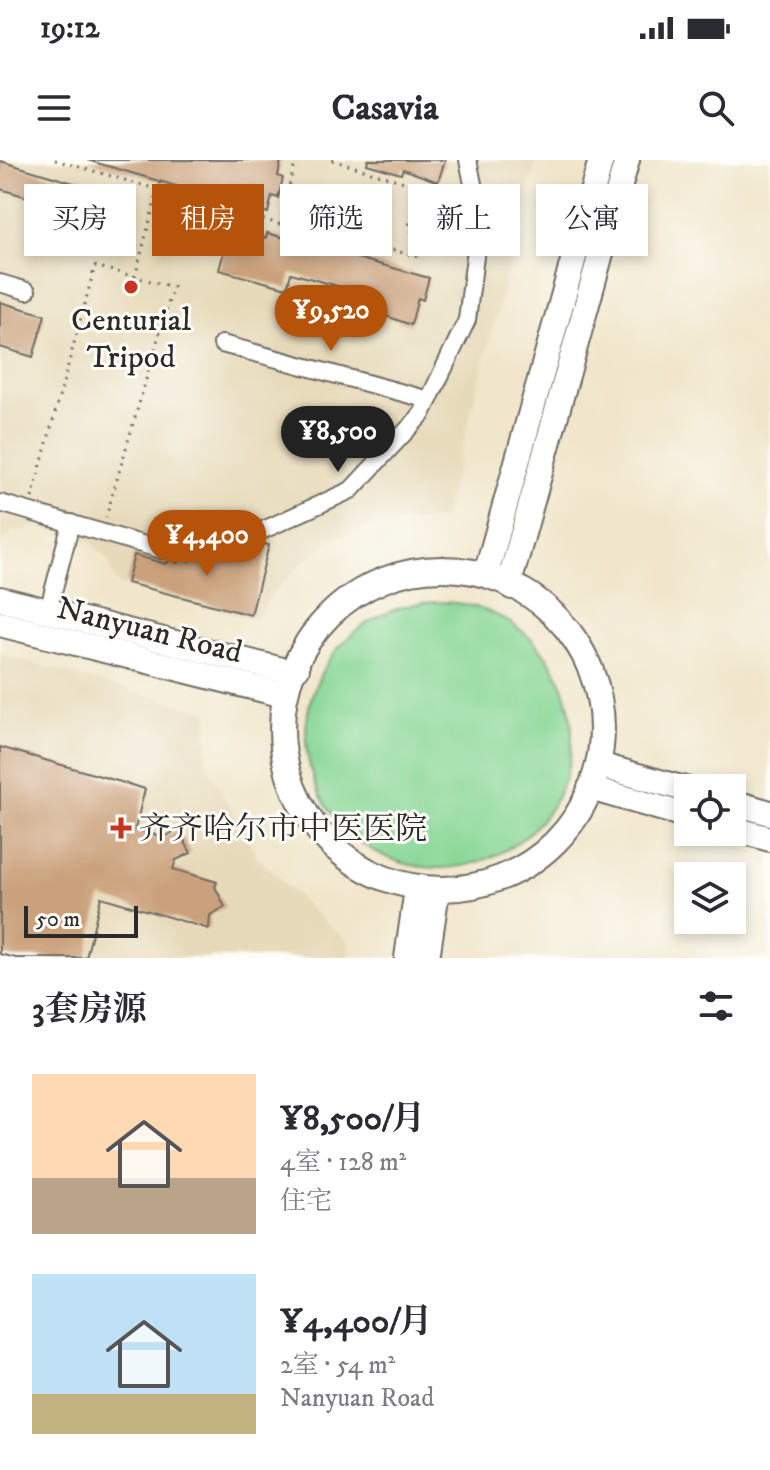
<!DOCTYPE html>
<html lang="zh">
<meta charset="utf-8">
<style>
:root{--surface:#fff;--page:#f7f7f7;--text:#2b2b33;--muted:#7c7c81;--accent:#b45309}
body{margin:0;font-family:"IM FELL DW Pica","Noto Serif SC",serif;background:var(--page);color:var(--text);height:100vh;display:flex;flex-direction:column;font-size:30px;white-space:nowrap}
*{box-sizing:border-box;margin:0}
p{font-size:26px;color:var(--muted)}
.icon{flex:none;width:44px;height:44px;fill:none;stroke:currentColor;stroke-width:2;stroke-linecap:round;stroke-linejoin:round}
.map{position:relative;height:798px;overflow:hidden}
.drawer{display:flex;flex-direction:column;background:var(--surface);flex:1}
.drawer>*{flex:none}
.hud{position:absolute;left:24px;top:24px;width:722px;height:72px;display:flex;gap:16px}
.controls{position:absolute;left:674px;top:614px;display:grid;gap:16px}
.controls a{display:grid;place-items:center;width:72px;height:72px;border-radius:0px;background:var(--surface);box-shadow:0 4px 12px #0003;font-size:40px}
.scale{position:absolute;left:24px;bottom:20px;width:114px;box-sizing:border-box;padding-left:8px;border:4px solid #2b2b2b;border-top:0;font-size:22px;line-height:28px;white-space:nowrap;color:#2b2b2b;-webkit-text-stroke:6px #fdfcf7;paint-order:stroke}
.price{position:absolute;translate:-50% -68px;padding:0 18px;border-radius:28px;background:var(--accent);color:#fff;font-size:26px;line-height:52px;filter:drop-shadow(0 2px 4px #0008)}
.price::after{content:'';position:absolute;left:50%;top:48px;width:24px;height:18px;margin-left:-12px;background:inherit;clip-path:polygon(0 0,100% 0,50% 100%)}
.price.active{background:#222;color:#fff}
ul{padding:0;list-style:none}
li{display:flex;align-items:center;gap:24px;height:200px;padding:0 32px}
li span{display:grid;place-items:center;flex:none;width:224px;height:160px;border-radius:0px;color:#555}
li>.icon{margin-inline-start:auto}
span .icon{width:96px;height:96px;fill:#fffc;stroke-width:1}
li b{font-size:34px}
h2{display:flex;justify-content:space-between;align-items:center;height:96px;padding:0 32px;font-size:34px}
.tag{padding:0 28px;border-radius:0px;background:var(--surface);box-shadow:0 4px 12px #0003;font-size:28px;line-height:72px}
.tag.active{background:var(--accent);color:#fff}
.status{display:flex;justify-content:space-between;align-items:center;height:56px;padding:0 40px;background:var(--surface);direction:ltr}
.status svg{height:22px;fill:currentColor}
header{display:flex;justify-content:space-between;align-items:center;height:104px;padding:0 32px;background:var(--surface);font-size:36px;font-weight:700}
.map>svg:first-child{display:block}
.built{fill:#e7daba}
.green{fill:#89d796;stroke:#5a8160;stroke-width:2}
.building{fill:#caa17c}
.lines{fill:none;stroke-linecap:round;stroke-linejoin:round}
.minor-casing{stroke:#706c63;stroke-width:20}
.primary-casing{stroke:#706c63;stroke-width:28}
.path{stroke:#706c63;stroke-width:3;stroke-dasharray:2 6;stroke-linecap:butt}
.minor{stroke:#fff;stroke-width:16}
.primary{stroke:#fff;stroke-width:24}
.poi-dot{fill:#c8321e;stroke:#fdfcf7;stroke-width:3}
.labels{text-anchor:middle;stroke-width:6;stroke-linejoin:round;paint-order:stroke}
.poi-label{font-size:32px;fill:#2b2b2b;stroke:#fdfcf7}
.street-label{font-size:32px;fill:#2b2b2b;stroke:#fdfcf7}
</style>
<div class="status"><b>19:12</b><svg viewBox="0 0 49 12"><path d="M0 12V9h3v3zM5 12V6h3v6zM10 12V3h3v9zM15 12V0h3v12zM26 1h20v11H26zM47 4h2v5h-2z"/></svg></div>
<header><svg class="icon" aria-label="menu" viewBox="0 0 24 24"><path d="M4 6h16M4 12h16M4 18h16"/></svg>Casavia<svg class="icon" aria-label="search" viewBox="0 0 24 24"><circle cx="10" cy="10" r="6"/><path d="M15 15l6 6"/></svg></header>
<div class="map">
<svg width="770" height="798" viewBox="0 0 770 798">
<rect width="100%" height="100%" fill="#fdfcf7"/>
<filter id="ink" filterUnits="userSpaceOnUse"><feTurbulence type="fractalNoise" baseFrequency=".0125" numOctaves="2"/><feDisplacementMap in="SourceGraphic" scale="16" xChannelSelector="R" yChannelSelector="G"/><feConvolveMatrix kernelMatrix="1 2 1 2 8 2 1 2 1" color-interpolation-filters="sRGB"/></filter>
<filter id="wash" filterUnits="userSpaceOnUse"><feTurbulence type="fractalNoise" baseFrequency=".006" numOctaves="4" result="noise"/><feDisplacementMap in="SourceGraphic" scale="32" xChannelSelector="R" yChannelSelector="G"/><feGaussianBlur stdDeviation="1.8" result="paint"/><feColorMatrix in="noise" values="0 0 0 0 0 0 0 0 0 0 0 0 0 0 0 0 0 1.4 0 .05"/><feComposite in="paint" operator="in"/></filter>
<g filter="url(#wash)">
<rect width="100%" height="100%" fill="#f1e6cb"/>
<g class="built">
<path d="M0 0H537L443 359 385 362 331 379 298 407 272 434 255 460 116 423 107 398 90 382 67 375 38 367 14 371 0 384Z"/>
<path d="M0 494 208 552 206 604 256 695 317 755 349 783 348 798H0Z"/>
</g>
<circle class="green" cx="439" cy="575" r="133"/>
<g id="blocks">
<g class="building">
<path d="M87 0H281L278 16 283 18 278 38 272 36 268 53Z"/>
<path d="M368 0H445L438 22 403 9 401 14 367 4Z"/>
<path d="M0 1 80 25 68 65 34 56 38 40 0 29Z"/>
<path d="M235 69 266 78 267 73 429 118 423 140 418 138 411 165 375 152 374 157 339 148 345 128 291 113 287 128 219 110 227 80 232 82Z"/>
<path d="M0 142 45 155 33 197 0 187Z"/>
<path d="M259 383 269 385 251 455 127 423 134 395 166 404 172 398 177 403 184 398 190 401 197 395 201 399 209 393 214 396 221 393 226 395 233 389 238 391 245 387 251 389Z"/>
<path d="M0 587 145 629 135 669 165 677 178 669 191 693 176 700 173 709 217 722 215 727 225 747 210 755 209 769 101 737 86 798H16L0 794Z"/>
</g>
</g>
</g>
<g filter="url(#ink)">
<use href="#blocks" fill-opacity="0" stroke="#706c63" stroke-width="2"/>
<g class="lines">
<g class="minor-casing">
<g id="minor">
<path d="M0 123 27 131"/>
<path d="M222 184 429 240"/>
<path d="M0 343 162 390 259 372 351 330 422 254 467 160 480 57 468 0"/>
<path d="M48 451 71 363"/>
</g>
</g>
<g class="primary-casing">
<g id="primary">
<circle cx="442" cy="569" r="160"/>
<path d="M486 414 601 0"/>
<path d="M512 427 510 420 627 0"/>
<path d="M0 439 290 512 297 508"/>
<path d="M0 464 284 535"/>
<path d="M599 605 688 630"/>
<path d="M590 628 688 656"/>
<path d="M732 642 770 653"/>
<path d="M732 668 770 679"/>
<path d="M407 798 417 729"/>
<path d="M427 798 437 731"/>
</g>
</g>
<g class="path">
<path d="M55 0 279 64 281 58"/>
<path d="M296 0 281 58 418 97 423 82"/>
<path d="M332 0 437 32 432 49"/>
<path d="M461 84 438 77 428 82 417 80 409 66 412 56 426 49 437 52 442 62 462 67"/>
<path d="M135 117 160 22"/>
<path d="M32 338 95 106 173 127 106 357"/>
</g>
<use href="#minor" class="minor"/>
<use href="#primary" class="primary"/>
</g>
</g>
<g class="poi-dot">
<circle cx="131" cy="127" r="8"/>
<path d="M117 656h8v8h8v8h-8v8h-8v-8h-8v-8h8z"/>
</g>
<g class="labels">
<g class="poi-label">
<text x="131" y="170">Centurial<tspan x="131" dy="37">Tripod</tspan></text>
<text x="139" y="679" text-anchor="start">齐齐哈尔市中医医院</text>
</g>
<g class="street-label">
<text transform="translate(150 469) rotate(14)" y="11">Nanyuan Road</text>
</g>
</g>
</svg>
<div class="controls">
<a><svg class="icon" aria-label="locate" viewBox="0 0 24 24"><circle cx="12" cy="12" r="6"/><path d="M12 2v4M12 18v4M2 12h4M18 12h4"/></svg></a>
<a><svg class="icon" aria-label="layers" viewBox="0 0 24 24"><path d="M12 4l9 5-9 5-9-5zM3 14l9 5 9-5"/></svg></a>
</div>
<div class="scale">50 m</div>
<b class="price" style="left:331px;top:193px">¥9,520</b>
<b class="price active" style="left:338px;top:314px">¥8,500</b>
<b class="price" style="left:207px;top:418px">¥4,400</b>
<div class="hud">
<a class="tag">买房</a>
<a class="tag active">租房</a>
<a class="tag">筛选</a>
<a class="tag">新上</a>
<a class="tag">公寓</a>
</div>
</div>
<section class="drawer">
<h2>3套房源<svg class="icon" aria-label="filters" viewBox="0 0 24 24"><path d="M4 7h16M4 17h16"/><circle cx="9" cy="7" r="2"/><circle cx="15" cy="17" r="2"/></svg></h2>
<ul>
<li><span style="background:linear-gradient(#ffd9b3 65%,#b9a48a 0)"><svg class="icon" aria-label="home" viewBox="0 0 24 24"><path d="M3 11l9-7 9 7M6 9v11h12V9"/></svg></span><div><b>¥8,500/月</b><p>4室 · 128 m²</p><p>住宅</p></div></li>
<li><span style="background:linear-gradient(#bfe0f5 75%,#c2b280 0)"><svg class="icon" aria-label="home" viewBox="0 0 24 24"><path d="M3 11l9-7 9 7M6 9v11h12V9"/></svg></span><div><b>¥4,400/月</b><p>2室 · 54 m²</p><p>Nanyuan Road</p></div></li>
</ul>
</section>
